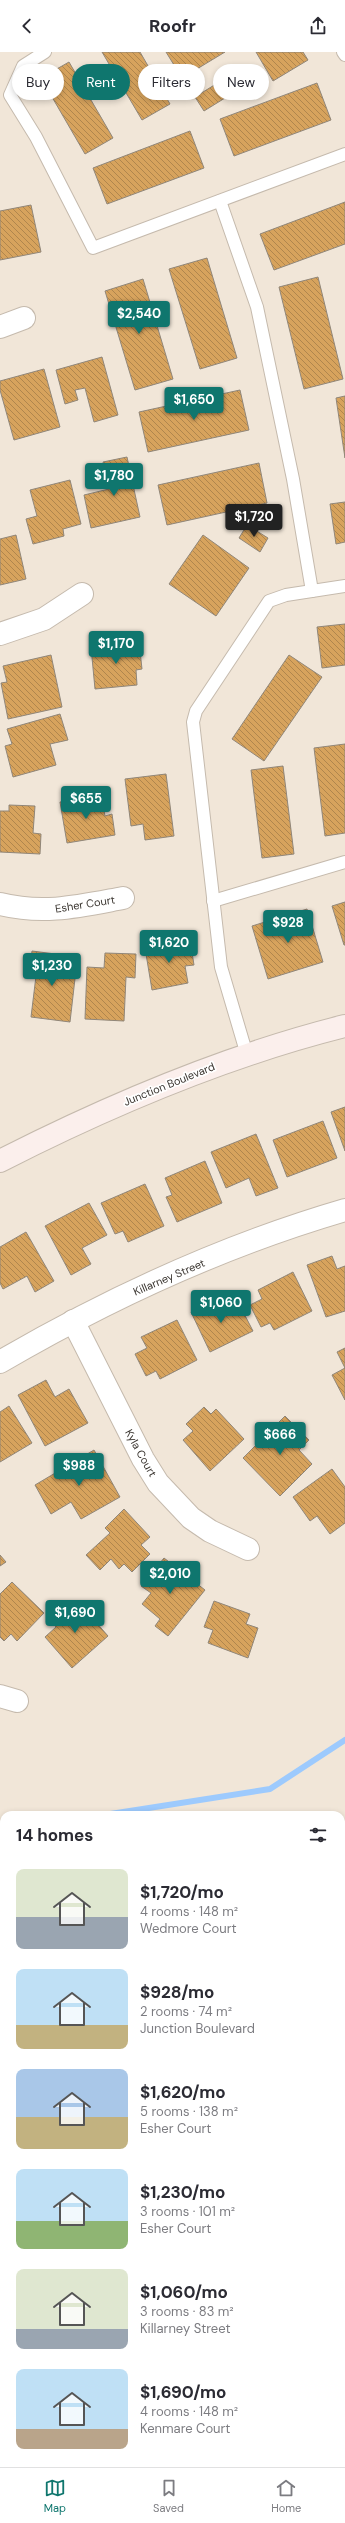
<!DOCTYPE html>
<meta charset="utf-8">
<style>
:root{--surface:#fff;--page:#f7f7f7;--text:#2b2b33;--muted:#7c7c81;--line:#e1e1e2;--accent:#0f766e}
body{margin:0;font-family:"DM Sans",sans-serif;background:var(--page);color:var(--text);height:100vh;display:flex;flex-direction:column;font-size:15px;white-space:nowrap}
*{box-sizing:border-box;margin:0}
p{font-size:13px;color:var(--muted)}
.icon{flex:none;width:22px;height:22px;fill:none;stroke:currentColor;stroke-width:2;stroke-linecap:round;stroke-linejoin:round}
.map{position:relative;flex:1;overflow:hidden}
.side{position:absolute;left:0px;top:1759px;width:345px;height:656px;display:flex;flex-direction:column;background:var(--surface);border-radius:12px 12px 0 0;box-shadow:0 2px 6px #0003}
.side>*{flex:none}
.banner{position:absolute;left:12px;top:12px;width:321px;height:36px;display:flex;gap:8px}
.price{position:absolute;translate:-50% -34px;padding:0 9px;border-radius:4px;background:var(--accent);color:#fff;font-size:13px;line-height:26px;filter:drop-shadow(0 1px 2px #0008)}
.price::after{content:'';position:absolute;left:50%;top:24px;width:12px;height:9px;margin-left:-6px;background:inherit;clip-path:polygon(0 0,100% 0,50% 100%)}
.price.on{background:#222;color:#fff}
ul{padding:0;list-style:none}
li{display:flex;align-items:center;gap:12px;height:100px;padding:0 16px}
li span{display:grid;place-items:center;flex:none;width:112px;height:80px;border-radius:8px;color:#555}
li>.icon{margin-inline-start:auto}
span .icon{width:48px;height:48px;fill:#fffc;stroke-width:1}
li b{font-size:17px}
h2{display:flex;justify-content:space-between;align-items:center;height:48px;padding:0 16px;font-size:17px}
.chip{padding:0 14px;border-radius:18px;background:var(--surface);box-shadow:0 2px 6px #0003;font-size:14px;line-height:36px}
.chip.on{background:var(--accent);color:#fff}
header{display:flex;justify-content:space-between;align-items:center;height:52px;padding:0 16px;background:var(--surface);font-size:18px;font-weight:700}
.menu{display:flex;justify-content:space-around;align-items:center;height:56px;border-top:1px solid var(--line);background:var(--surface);font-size:11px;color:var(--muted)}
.menu a{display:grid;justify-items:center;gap:2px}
.menu .on{color:var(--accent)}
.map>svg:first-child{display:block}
.park{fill:url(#park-crowns)}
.pitch{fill:#9dd2b7}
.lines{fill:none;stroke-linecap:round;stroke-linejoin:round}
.stream{stroke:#9dcafd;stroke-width:6}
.building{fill:url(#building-back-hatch);stroke:#908679}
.service-casing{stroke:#c5baad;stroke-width:14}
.minor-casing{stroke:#c5baad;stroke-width:24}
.secondary-casing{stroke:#c5baad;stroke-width:24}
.service{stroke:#fff;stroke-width:12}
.minor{stroke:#fff;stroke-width:22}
.secondary{stroke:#fbefec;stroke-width:22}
.labels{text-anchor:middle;stroke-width:3.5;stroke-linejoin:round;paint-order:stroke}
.street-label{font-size:11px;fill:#3b3631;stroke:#fff}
</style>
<header><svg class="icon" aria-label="back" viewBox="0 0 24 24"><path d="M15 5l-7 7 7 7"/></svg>Roofr<svg class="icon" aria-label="share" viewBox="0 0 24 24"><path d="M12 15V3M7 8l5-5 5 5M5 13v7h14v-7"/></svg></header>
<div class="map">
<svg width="345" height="2415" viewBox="0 0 345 2415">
<defs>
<pattern id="park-crowns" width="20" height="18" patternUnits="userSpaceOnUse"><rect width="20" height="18" fill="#9dd2b7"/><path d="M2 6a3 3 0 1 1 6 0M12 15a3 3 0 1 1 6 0" fill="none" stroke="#81ab95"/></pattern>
<pattern id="building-back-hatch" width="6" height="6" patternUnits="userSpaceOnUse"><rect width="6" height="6" fill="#d7a35d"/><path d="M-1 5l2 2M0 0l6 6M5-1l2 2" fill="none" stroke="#b0864d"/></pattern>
</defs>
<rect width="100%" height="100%" fill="#f1e6d8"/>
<path class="park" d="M0 1874 4 1880V2153L0 2157Z"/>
<path class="pitch" d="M0 2050 4 2054V2149L0 2152Z"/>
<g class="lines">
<path class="stream" d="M104 1763 270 1737 345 1688"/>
</g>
<g class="building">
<path d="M102 0H140L170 52 142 68Z"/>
<path d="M166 0H225L182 26Z"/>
<path d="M256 0H303L308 8 273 29Z"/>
<path d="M69 10 113 86 85 102 41 26Z"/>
<path d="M317 31 331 68 234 104 220 67Z"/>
<path d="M216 32 225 46 204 59 195 45Z"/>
<path d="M190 79 204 116 107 152 93 116Z"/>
<path d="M345 150V192L274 218 260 182Z"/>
<path d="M31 153 41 200 0 208V159Z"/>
<path d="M207 206 237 306 200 317 169 217Z"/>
<path d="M318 225 343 327 304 337 279 235Z"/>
<path d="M143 227 173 327 135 338 105 239Z"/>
<path d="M102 305 118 363 94 370 85 336 75 338 78 348 65 352 56 318Z"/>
<path d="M44 317 60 375 14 388 0 338V329Z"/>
<path d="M240 338 249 378 148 400 139 360Z"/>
<path d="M345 344V406L336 346Z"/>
<path d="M127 405 140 465 91 476 84 443 109 437 103 410Z"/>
<path d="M259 411 267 451 167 473 158 433Z"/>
<path d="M70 428 81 472 63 477 64 484 33 492 26 467 37 464 30 438Z"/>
<path d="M345 450V490L336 492 330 452Z"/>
<path d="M247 473 268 486 260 500 239 486Z"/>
<path d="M16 483 26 527 0 533V487Z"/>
<path d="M203 483 249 516 216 564 169 532Z"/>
<path d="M345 572V613L322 616 317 575Z"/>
<path d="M139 590 142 617 136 618 137 633 95 637 91 595Z"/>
<path d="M51 603 62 655 8 667 1 631 7 630 3 614Z"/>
<path d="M289 603 322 625 264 709 232 687Z"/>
<path d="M60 662 68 688 50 692 56 713 13 725 5 694 12 692 7 677Z"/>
<path d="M345 692V781L325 784 314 696Z"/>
<path d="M283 714 294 802 262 806 251 718Z"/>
<path d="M166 722 174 784 145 788 143 772 131 774 125 727Z"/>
<path d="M101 743 105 764 112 762 115 783 67 791 60 750Z"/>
<path d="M9 753 35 754 33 781 41 782 40 802 0 800V759H9Z"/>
<path d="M345 850V893H344L332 854Z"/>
<path d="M307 857 323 910 268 927 252 874Z"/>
<path d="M190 888 194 913 185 914 188 931 152 938 145 896Z"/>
<path d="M32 899 63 903 62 916 76 918 70 970 31 965 36 924 29 923Z"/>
<path d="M105 901 136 902 135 926 126 925 124 969 85 967 87 915 104 916Z"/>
<path d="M345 1055V1099L331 1060Z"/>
<path d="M323 1069 337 1106 287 1125 273 1088Z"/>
<path d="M256 1082 278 1136 256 1144 249 1126 226 1136 211 1100Z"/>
<path d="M205 1109 222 1151 177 1170 166 1145 172 1143 165 1126Z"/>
<path d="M145 1132 164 1174 128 1190 123 1179 115 1182 101 1151Z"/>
<path d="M89 1151 107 1183 82 1196 91 1212 71 1223 45 1174Z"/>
<path d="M26 1180 54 1229 35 1240 27 1224 3 1237 0 1231V1195Z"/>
<path d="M332 1204 337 1217 345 1214V1259L326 1265 307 1213Z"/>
<path d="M293 1220 312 1259 274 1278 270 1271 261 1275 250 1253 262 1247 258 1238Z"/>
<path d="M218 1247 222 1256 237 1248 253 1279 210 1300 191 1260Z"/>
<path d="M177 1268 197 1308 160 1327 156 1319 146 1324 135 1302 147 1296 141 1285Z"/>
<path d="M345 1296V1316L337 1300Z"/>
<path d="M345 1316V1348L332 1323Z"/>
<path d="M46 1328 55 1345 69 1337 88 1371 45 1394 18 1343Z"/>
<path d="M9 1354 32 1391 0 1410V1360Z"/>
<path d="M204 1355 211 1362 216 1357 244 1387 210 1419 183 1388 193 1379 186 1372Z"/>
<path d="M285 1364 309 1388 299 1398 312 1412 280 1444 243 1406Z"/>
<path d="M94 1398 120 1445 81 1467 71 1450 51 1462 35 1433Z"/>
<path d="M332 1417 345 1435V1471L330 1482 317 1464 310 1469 293 1445Z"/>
<path d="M124 1457 150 1485 141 1493 150 1502 132 1520 124 1512 119 1517 111 1507 100 1518 86 1503 110 1481 105 1476Z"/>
<path d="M0 1503 6 1510 0 1514Z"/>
<path d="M164 1506 205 1538 168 1584 155 1574 160 1567 142 1552 151 1541 141 1534Z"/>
<path d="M12 1530 44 1561 17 1589 11 1582 4 1589 0 1585V1542Z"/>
<path d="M214 1549 250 1562 246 1572 258 1576 248 1606 208 1591 213 1578 204 1575Z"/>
<path d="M81 1553 108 1584 72 1616 45 1585 56 1575 49 1567 64 1554 71 1561Z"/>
<path d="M345 1802V1818L341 1813V1806Z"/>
<path d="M341 1835 345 1839V1880L341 1885Z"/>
<path d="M345 2102V2172L341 2168V2107Z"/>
<path d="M0 2263 4 2267V2312L0 2308Z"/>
<path d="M345 2282V2357L341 2361V2286Z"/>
<path d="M43 2411H116L117 2413 115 2415H42L40 2413Z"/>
<path d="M210 2411H243L246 2415H206Z"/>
</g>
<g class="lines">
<g class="service-casing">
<g id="service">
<path d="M45 0 23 14 10 43 36 85 93 196 345 102"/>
<path d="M343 0 345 3"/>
<path d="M220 149 257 255 293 427 312 539"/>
<path d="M213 849 345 810"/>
<path d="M247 1003 221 915 193 670 196 659 269 549 286 543 345 534"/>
</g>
</g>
<g class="minor-casing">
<g id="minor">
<path d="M0 275 24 266"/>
<path d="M0 582 44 567 82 542"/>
<path d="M0 852C44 863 80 854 123 846"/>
<path d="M73 1269 143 1407 158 1431 191 1466 210 1479 248 1497"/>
<path d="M0 1310C108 1247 225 1193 345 1158"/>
<path d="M0 1644 17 1649"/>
<path d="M341 1975 345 1967"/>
<path d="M0 2394 4 2390"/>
<path d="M320 2411 324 2415"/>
<path d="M300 2415 304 2411"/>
</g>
</g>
<g class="secondary-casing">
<path id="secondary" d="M0 1109C110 1053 225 1004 345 974"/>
</g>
<use href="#service" class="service"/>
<use href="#minor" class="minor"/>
<use href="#secondary" class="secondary"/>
</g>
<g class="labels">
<g class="street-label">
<text transform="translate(85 852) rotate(-9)" y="4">Esher Court</text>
<text transform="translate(169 1032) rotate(-22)" y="4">Junction Boulevard</text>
<text transform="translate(169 1225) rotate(-23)" y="4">Killarney Street</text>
<text transform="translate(141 1401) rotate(61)" y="4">Kyla Court</text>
</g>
</g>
</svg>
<b class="price" style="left:139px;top:283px">$2,540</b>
<b class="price" style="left:194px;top:369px">$1,650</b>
<b class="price" style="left:114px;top:445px">$1,780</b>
<b class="price on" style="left:254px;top:486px">$1,720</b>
<b class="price" style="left:116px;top:613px">$1,170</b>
<b class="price" style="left:86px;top:768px">$655</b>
<b class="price" style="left:288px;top:892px">$928</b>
<b class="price" style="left:169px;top:912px">$1,620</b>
<b class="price" style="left:52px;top:935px">$1,230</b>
<b class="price" style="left:221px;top:1272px">$1,060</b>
<b class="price" style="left:280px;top:1404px">$666</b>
<b class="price" style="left:79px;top:1435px">$988</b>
<b class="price" style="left:170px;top:1543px">$2,010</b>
<b class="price" style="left:75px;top:1582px">$1,690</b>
<div class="banner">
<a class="chip">Buy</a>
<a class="chip on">Rent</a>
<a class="chip">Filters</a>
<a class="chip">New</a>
</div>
<section class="side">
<h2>14 homes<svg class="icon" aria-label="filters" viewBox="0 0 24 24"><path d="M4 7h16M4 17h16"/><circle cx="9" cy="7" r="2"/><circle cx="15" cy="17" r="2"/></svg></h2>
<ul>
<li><span style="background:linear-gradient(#dfe7d0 60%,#9aa5b1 0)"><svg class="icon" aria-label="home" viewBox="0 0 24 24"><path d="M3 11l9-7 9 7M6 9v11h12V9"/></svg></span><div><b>$1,720/mo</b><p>4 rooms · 148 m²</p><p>Wedmore Court</p></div></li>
<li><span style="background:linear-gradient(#bfe0f5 70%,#c2b280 0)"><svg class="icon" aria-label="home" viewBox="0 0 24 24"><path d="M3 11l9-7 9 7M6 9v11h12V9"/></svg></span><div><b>$928/mo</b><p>2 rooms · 74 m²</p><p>Junction Boulevard</p></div></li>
<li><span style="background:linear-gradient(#a9c7e8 60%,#c2b280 0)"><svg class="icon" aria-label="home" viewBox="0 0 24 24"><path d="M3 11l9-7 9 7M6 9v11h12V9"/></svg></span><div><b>$1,620/mo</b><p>5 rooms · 138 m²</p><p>Esher Court</p></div></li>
<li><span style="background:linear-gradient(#bfe0f5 65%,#8fb573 0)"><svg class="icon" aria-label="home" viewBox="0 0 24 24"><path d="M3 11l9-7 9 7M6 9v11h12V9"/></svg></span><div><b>$1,230/mo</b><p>3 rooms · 101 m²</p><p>Esher Court</p></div></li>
<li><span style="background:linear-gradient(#dfe7d0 75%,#9aa5b1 0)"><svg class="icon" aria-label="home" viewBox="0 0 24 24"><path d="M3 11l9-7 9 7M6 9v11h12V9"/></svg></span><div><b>$1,060/mo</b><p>3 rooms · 83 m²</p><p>Killarney Street</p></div></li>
<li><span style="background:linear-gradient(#bfe0f5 75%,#b9a48a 0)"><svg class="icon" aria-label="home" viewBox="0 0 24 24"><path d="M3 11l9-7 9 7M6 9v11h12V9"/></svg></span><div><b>$1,690/mo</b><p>4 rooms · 148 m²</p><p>Kenmare Court</p></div></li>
</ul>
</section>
</div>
<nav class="menu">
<a class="on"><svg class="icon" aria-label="map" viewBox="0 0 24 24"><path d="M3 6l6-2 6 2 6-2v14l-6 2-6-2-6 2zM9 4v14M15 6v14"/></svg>Map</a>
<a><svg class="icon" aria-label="saved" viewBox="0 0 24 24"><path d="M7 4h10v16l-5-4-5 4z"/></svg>Saved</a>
<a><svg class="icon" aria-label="home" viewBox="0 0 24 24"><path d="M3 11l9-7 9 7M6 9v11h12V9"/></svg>Home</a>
</nav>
